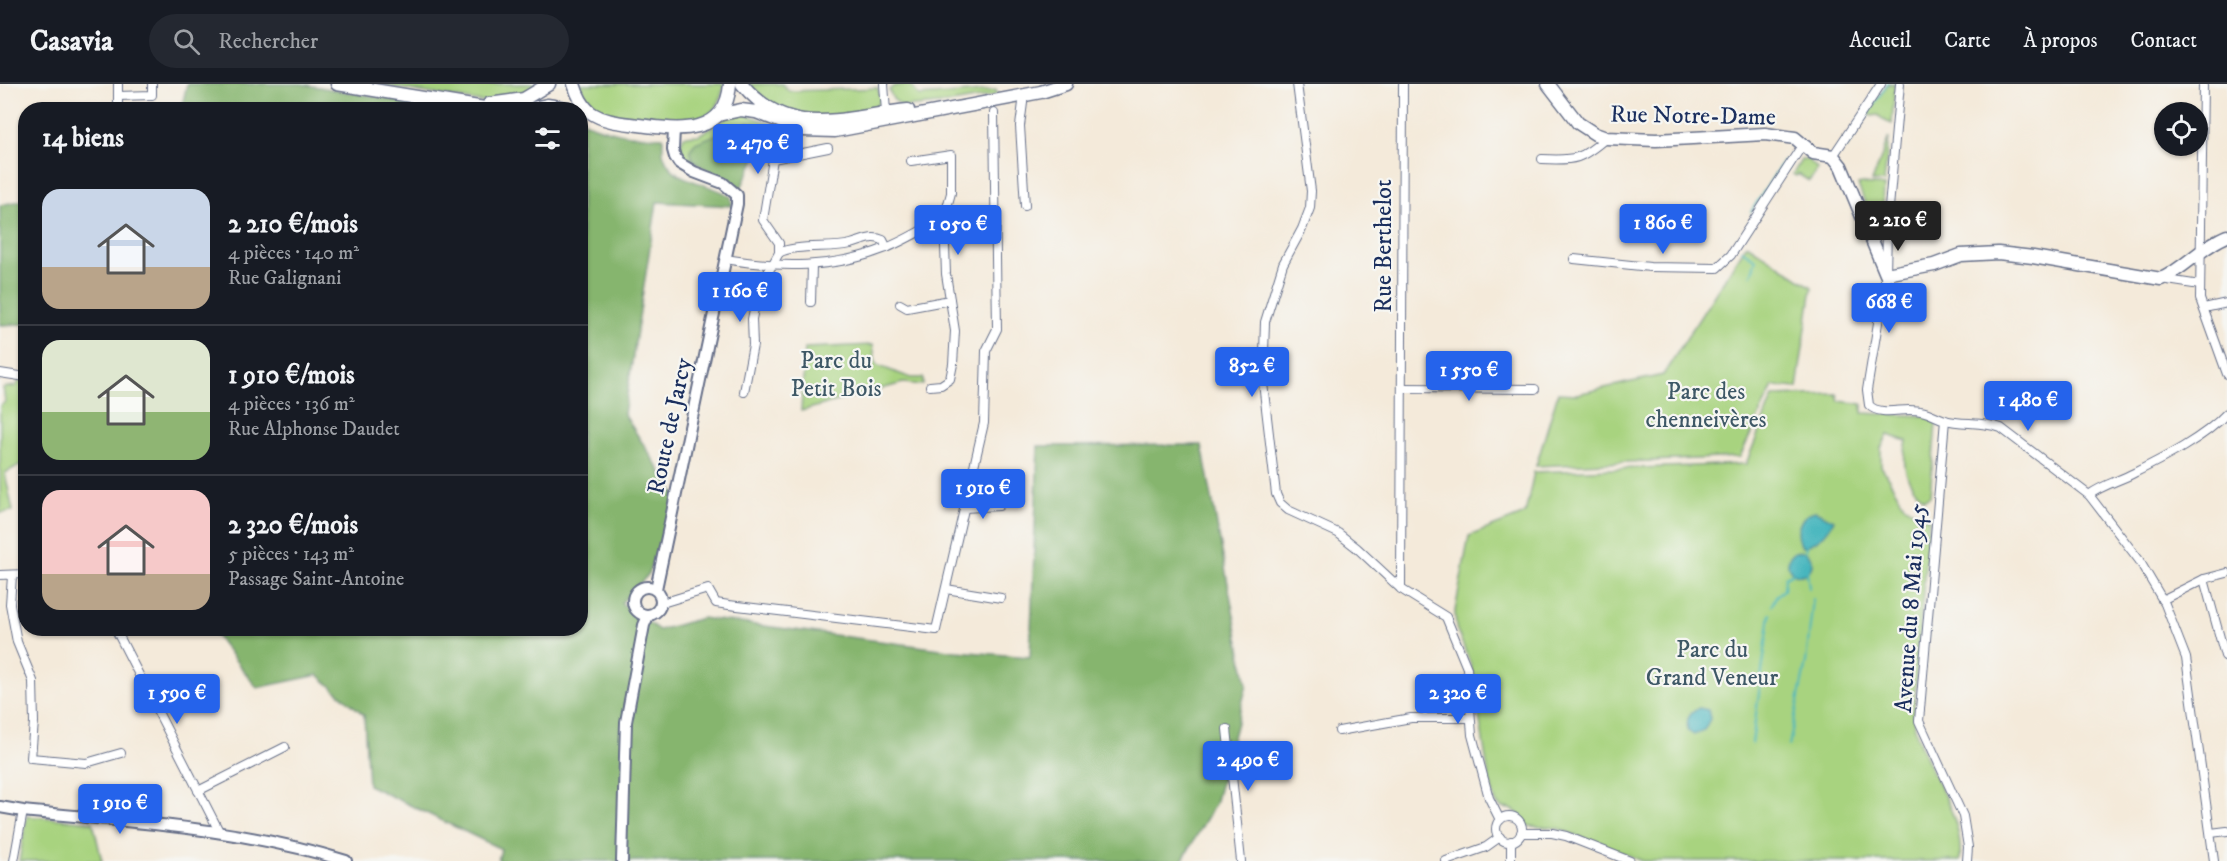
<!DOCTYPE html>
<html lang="fr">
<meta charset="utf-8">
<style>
:root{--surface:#171b24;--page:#242831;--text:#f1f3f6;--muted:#9ea1a6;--line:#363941;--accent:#2563eb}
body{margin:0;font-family:"IM FELL DW Pica",serif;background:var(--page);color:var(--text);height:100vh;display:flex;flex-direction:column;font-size:22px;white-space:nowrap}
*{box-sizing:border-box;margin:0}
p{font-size:20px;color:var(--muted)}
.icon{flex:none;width:33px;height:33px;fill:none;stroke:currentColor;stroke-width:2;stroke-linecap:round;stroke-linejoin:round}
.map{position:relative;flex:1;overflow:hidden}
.side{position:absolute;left:18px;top:18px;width:570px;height:534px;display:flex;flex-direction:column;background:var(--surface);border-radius:24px;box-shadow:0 2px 4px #0004}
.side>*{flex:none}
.buttons{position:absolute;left:2154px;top:18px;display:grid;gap:12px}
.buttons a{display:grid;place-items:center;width:54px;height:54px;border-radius:50%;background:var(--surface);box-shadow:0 2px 4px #0004;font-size:30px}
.price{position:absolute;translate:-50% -51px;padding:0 14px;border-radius:6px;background:var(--accent);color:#fff;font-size:20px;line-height:39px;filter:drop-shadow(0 2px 3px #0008)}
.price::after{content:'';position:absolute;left:50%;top:36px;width:18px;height:14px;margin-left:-9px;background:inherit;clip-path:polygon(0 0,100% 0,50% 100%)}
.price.selected{background:#222;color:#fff}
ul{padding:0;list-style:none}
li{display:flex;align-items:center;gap:18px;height:150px;padding:0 24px}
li+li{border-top:2px solid var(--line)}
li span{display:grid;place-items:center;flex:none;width:168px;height:120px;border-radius:18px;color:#555}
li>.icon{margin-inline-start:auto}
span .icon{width:72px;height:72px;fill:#fffc;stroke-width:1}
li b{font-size:26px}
h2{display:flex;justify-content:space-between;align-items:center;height:72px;padding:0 24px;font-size:26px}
header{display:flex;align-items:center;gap:36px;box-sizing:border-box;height:84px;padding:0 30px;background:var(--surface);border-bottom:2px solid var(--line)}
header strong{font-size:28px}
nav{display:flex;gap:33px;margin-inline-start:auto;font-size:21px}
.search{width:420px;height:54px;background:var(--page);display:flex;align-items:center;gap:15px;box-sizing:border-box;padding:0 21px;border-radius:33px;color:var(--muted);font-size:22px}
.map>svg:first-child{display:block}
.green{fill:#a8d37f;stroke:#62816e;stroke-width:1.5}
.forest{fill:#86b56e;stroke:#507266;stroke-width:1.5}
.water{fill:#46b6be;stroke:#30728e;stroke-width:1.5}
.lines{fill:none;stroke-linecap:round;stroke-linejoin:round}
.stream{stroke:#46b6be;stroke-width:2}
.street-casing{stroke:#677089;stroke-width:10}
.secondary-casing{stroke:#677089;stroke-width:14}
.primary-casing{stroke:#677089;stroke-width:15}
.street{stroke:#fff;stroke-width:8}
.secondary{stroke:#fff;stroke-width:10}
.primary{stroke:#fff;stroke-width:12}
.labels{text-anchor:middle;stroke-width:4.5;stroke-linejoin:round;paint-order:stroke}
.street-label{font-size:24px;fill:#1b2f5e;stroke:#f6f6f2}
.park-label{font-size:24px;fill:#3e5866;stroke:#f6f6f2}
</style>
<header>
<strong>Casavia</strong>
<div class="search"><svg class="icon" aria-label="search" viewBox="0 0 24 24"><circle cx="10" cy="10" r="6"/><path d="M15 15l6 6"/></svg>Rechercher</div>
<nav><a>Accueil</a><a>Carte</a><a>À propos</a><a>Contact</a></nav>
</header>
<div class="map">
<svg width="2227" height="777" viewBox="0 0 2227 777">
<rect width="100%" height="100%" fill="#f6f6f2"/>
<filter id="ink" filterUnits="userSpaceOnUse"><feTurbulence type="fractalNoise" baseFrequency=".0167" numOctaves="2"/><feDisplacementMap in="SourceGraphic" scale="12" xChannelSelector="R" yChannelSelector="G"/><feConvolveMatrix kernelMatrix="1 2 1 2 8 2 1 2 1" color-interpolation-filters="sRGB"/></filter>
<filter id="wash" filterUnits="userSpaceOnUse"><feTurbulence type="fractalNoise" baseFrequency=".008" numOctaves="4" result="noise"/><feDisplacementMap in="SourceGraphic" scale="24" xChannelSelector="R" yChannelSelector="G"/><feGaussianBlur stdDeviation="1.35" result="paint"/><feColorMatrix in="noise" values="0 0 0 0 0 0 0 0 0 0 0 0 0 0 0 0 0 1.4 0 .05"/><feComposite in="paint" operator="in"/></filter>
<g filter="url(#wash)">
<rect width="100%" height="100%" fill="#f4eada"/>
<g class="green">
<path d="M375 0H545L532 10 487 19Z"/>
<path d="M580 0H724C722 11 720 21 711 28 690 46 617 37 596 22 588 17 584 9 580 0Z"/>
<path d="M746 0H782L789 7 878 4 880 16 872 29 822 38 783 30Z"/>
<path d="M910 0 919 12 996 6 998 11 952 19 903 23 893 15 889 6 894 2Z"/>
<path d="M1888 0H1895L1892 40 1885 37 1878 31 1872 32 1866 29Z"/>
<path d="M742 29 772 40 770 43 748 38 691 74 696 81 685 78 678 69 681 58 684 52 699 51 731 31Z"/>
<path d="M1889 53 1884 98H1872Z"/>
<path d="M1801 76H1808L1818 85 1809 97 1798 90 1796 92 1793 90Z"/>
<path d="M1862 100 1884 102 1882 139 1876 140 1871 129 1868 127 1858 101Z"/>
<path d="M1747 160 1812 203 1797 304 1773 302 1740 373 1536 382 1558 309 1577 310 1663 291Z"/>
<path d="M873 261 876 281 911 294H923V301L903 299 801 327 805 264Z"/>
<path d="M19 297 25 298V378L5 389 13 427 0 429V322L5 318 3 304 16 302Z"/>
<path d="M1837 310 1839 317 1862 320V329L1927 332 1936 339 1930 412 1924 415C1905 398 1901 381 1907 357L1888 351 1881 364V382L1904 421 1917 430 1929 435 1913 629C1916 681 1965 721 1960 777H1643L1557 744 1528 742 1518 729 1511 725 1502 724 1496 719 1489 694 1471 581 1456 544 1455 527 1469 452 1525 430 1534 388 1746 380 1773 312Z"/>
<path d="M27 732 93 738 102 777H19Z"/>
</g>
<g class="forest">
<path d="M187 0H301L425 21 489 25 181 26Z"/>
<path d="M581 36C609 50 632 52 663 53 663 59 662 67 664 72 673 100 712 98 731 113L732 122 657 118 624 330 677 413 647 492 621 519 659 546 702 534 956 567 1030 573 1038 362 1202 361 1247 601 1215 720 1182 777H498L501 765 368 701 364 631 318 591 257 604 211 545 580 544Z"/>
<path d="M748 38 770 43 740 106C728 85 694 92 690 66L695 59Z"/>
<path d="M25 116V240L0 241V121Z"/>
</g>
<g class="water">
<path d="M1815 427 1834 436C1826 451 1817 459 1802 463 1794 449 1799 431 1815 427Z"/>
<circle cx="1800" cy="479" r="12"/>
<path d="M1699 624 1708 626 1710 635 1704 646 1694 651 1688 647C1686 636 1688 630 1699 624Z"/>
</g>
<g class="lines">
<g class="stream">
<path d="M1845 65 1887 0"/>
<path d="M1751 128 1784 76"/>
<path d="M1742 166 1756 175 1751 191"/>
<path d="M1805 469 1806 462"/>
<path d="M1807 488 1809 504"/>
<path d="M1772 521 1776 512 1784 506 1785 493 1793 489"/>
<path d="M1752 659 1770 530"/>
<path d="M1789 662 1806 578 1813 515"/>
</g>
</g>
</g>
<g filter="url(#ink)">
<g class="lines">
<g class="street-casing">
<g id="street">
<path d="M118 0V26"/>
<path d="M884 0 886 28"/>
<path d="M1297 0 1311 107 1310 124 1302 145 1283 180 1265 238 1263 299 1276 410 1280 419 1288 426 1338 449 1357 464 1401 505 1446 533 1467 584 1472 651 1489 714 1500 736"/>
<path d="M1900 0 1887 146 1886 190 1867 306 1869 321C1878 331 1897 326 1909 326 1928 326 1930 331 1945 336 1962 341 1981 337 2001 344L2089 411 2139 476 2165 520 2186 574 2214 777"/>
<path d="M2203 0 2200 215 2227 290"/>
<path d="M1024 11 1020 42 1025 122"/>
<path d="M118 12 152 11V0"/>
<path d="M1833 72 1881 0"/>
<path d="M1542 75C1575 77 1582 75 1606 54"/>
<path d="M911 77 951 71V109L944 134 946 190 955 247 953 280 950 295 941 301 930 302"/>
<path d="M779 169C794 160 831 165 851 160 863 157 871 151 883 156L887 164"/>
<path d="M725 175C779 184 834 185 886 164 906 156 925 144 944 134"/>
<path d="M1574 175 1650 183 1717 184 1731 171 1803 60"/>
<path d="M2161 195 2200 201"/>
<path d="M811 218 812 181"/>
<path d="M900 220 907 224 950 216"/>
<path d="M2204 224 2227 219"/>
<path d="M0 289 26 293"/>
<path d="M1402 304 1535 305"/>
<path d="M744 308 753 261 752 235 758 206 779 169V159L763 136 773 75 828 64"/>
<path d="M1945 336 1919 637 1963 732 1968 763 1967 777"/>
<path d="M2089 411C2102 401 2119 397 2134 389 2164 374 2204 354 2227 329"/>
<path d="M964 424 999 422"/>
<path d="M0 491 26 490"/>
<path d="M12 492 10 520 17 558 33 597 34 638 31 674 86 679 121 669"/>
<path d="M2204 495 2225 572 2227 573"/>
<path d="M946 505 1001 514"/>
<path d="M1401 505 1403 0"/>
<path d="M2162 516 2204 495 2227 489"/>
<path d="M662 519 708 505 716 519 729 521 936 546 984 339 986 267 997 245 994 29"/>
<path d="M115 544 219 747"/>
<path d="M1227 645 1241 777"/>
<path d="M1339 647 1411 634H1469"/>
<path d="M198 707 285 663"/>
<circle cx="1509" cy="745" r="13"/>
<path d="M1521 749H1552L1566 752 1630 777"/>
<path d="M2211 749 2227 747"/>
<path d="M1511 757V777"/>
<path d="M14 777 23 727"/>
<path d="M1446 777 1486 763 1500 753"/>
</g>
</g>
<g class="secondary-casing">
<g id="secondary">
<circle cx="647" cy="517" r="14"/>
<path d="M656 505 737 120V111L723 99 694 88 679 79 675 73 673 66 674 45"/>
<path d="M0 723 23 727C131 738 241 744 346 777"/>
<path d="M622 777 626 638 644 541 648 532"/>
</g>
</g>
<g class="primary-casing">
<g id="primary">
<path d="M337 0 497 26"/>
<path d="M574 0C577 10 582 21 590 28 604 38 623 39 639 41 678 46 726 53 730 0"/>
<path d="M742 0C790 58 845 32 908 26"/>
<path d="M1548 0 1578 39 1595 50 1606 54 1656 56 1765 50 1795 54 1813 69 1833 72 1841 82 1886 190 1934 181 1961 171 1998 169 2033 173 2161 195C2185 184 2202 162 2227 152"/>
<path d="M489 20 524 15 549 0"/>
<path d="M524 26 547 21 579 26"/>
<path d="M718 31 741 26 756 28 802 46 835 47 1041 8 1066 0"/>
</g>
</g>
<use href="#street" class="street"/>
<use href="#secondary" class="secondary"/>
<use href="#primary" class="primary"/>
</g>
</g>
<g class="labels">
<g class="street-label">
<text transform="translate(1693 31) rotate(1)" y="8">Rue Notre-Dame</text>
<text transform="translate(1383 162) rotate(-90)" y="8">Rue Berthelot</text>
<text transform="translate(669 342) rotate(-78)" y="8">Route de Jarcy</text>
<text transform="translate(1910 524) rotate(-86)" y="8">Avenue du 8 Mai 1945</text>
</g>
<g class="park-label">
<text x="836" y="284">Parc du<tspan x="836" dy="28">Petit Bois</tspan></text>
<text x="1706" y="315">Parc des<tspan x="1706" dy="28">chenneivères</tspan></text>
<text x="1712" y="573">Parc du<tspan x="1712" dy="28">Grand Veneur</tspan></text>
</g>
</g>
</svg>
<div class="buttons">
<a><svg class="icon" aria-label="locate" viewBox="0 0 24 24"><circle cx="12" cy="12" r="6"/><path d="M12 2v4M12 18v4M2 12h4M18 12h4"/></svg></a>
</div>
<b class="price" style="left:758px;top:91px">2 470 €</b>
<b class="price selected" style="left:1898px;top:168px">2 210 €</b>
<b class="price" style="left:1663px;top:171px">1 860 €</b>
<b class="price" style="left:958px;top:172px">1 050 €</b>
<b class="price" style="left:740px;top:239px">1 160 €</b>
<b class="price" style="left:1889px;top:250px">668 €</b>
<b class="price" style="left:1252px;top:314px">852 €</b>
<b class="price" style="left:1469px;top:318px">1 550 €</b>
<b class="price" style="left:2028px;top:348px">1 480 €</b>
<b class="price" style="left:983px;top:436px">1 910 €</b>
<b class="price" style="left:177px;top:641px">1 590 €</b>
<b class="price" style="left:1458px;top:641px">2 320 €</b>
<b class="price" style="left:1248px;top:708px">2 490 €</b>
<b class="price" style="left:120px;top:751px">1 910 €</b>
<section class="side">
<h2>14 biens<svg class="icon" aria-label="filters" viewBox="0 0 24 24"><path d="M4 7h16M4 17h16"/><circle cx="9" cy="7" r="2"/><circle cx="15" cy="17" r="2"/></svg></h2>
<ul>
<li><span style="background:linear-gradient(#c9d6e8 65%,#b9a48a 0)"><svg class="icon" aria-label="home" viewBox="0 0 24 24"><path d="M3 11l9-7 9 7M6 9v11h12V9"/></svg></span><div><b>2 210 €/mois</b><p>4 pièces · 140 m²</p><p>Rue Galignani</p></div></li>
<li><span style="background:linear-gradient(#dfe7d0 60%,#8fb573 0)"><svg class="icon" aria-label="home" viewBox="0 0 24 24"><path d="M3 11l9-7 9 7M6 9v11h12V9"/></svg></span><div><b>1 910 €/mois</b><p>4 pièces · 136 m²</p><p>Rue Alphonse Daudet</p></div></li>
<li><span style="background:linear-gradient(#f6c9c9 70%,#b9a48a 0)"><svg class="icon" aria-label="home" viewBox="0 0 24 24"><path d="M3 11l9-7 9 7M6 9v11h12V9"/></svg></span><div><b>2 320 €/mois</b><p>5 pièces · 143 m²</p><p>Passage Saint-Antoine</p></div></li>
</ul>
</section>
</div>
